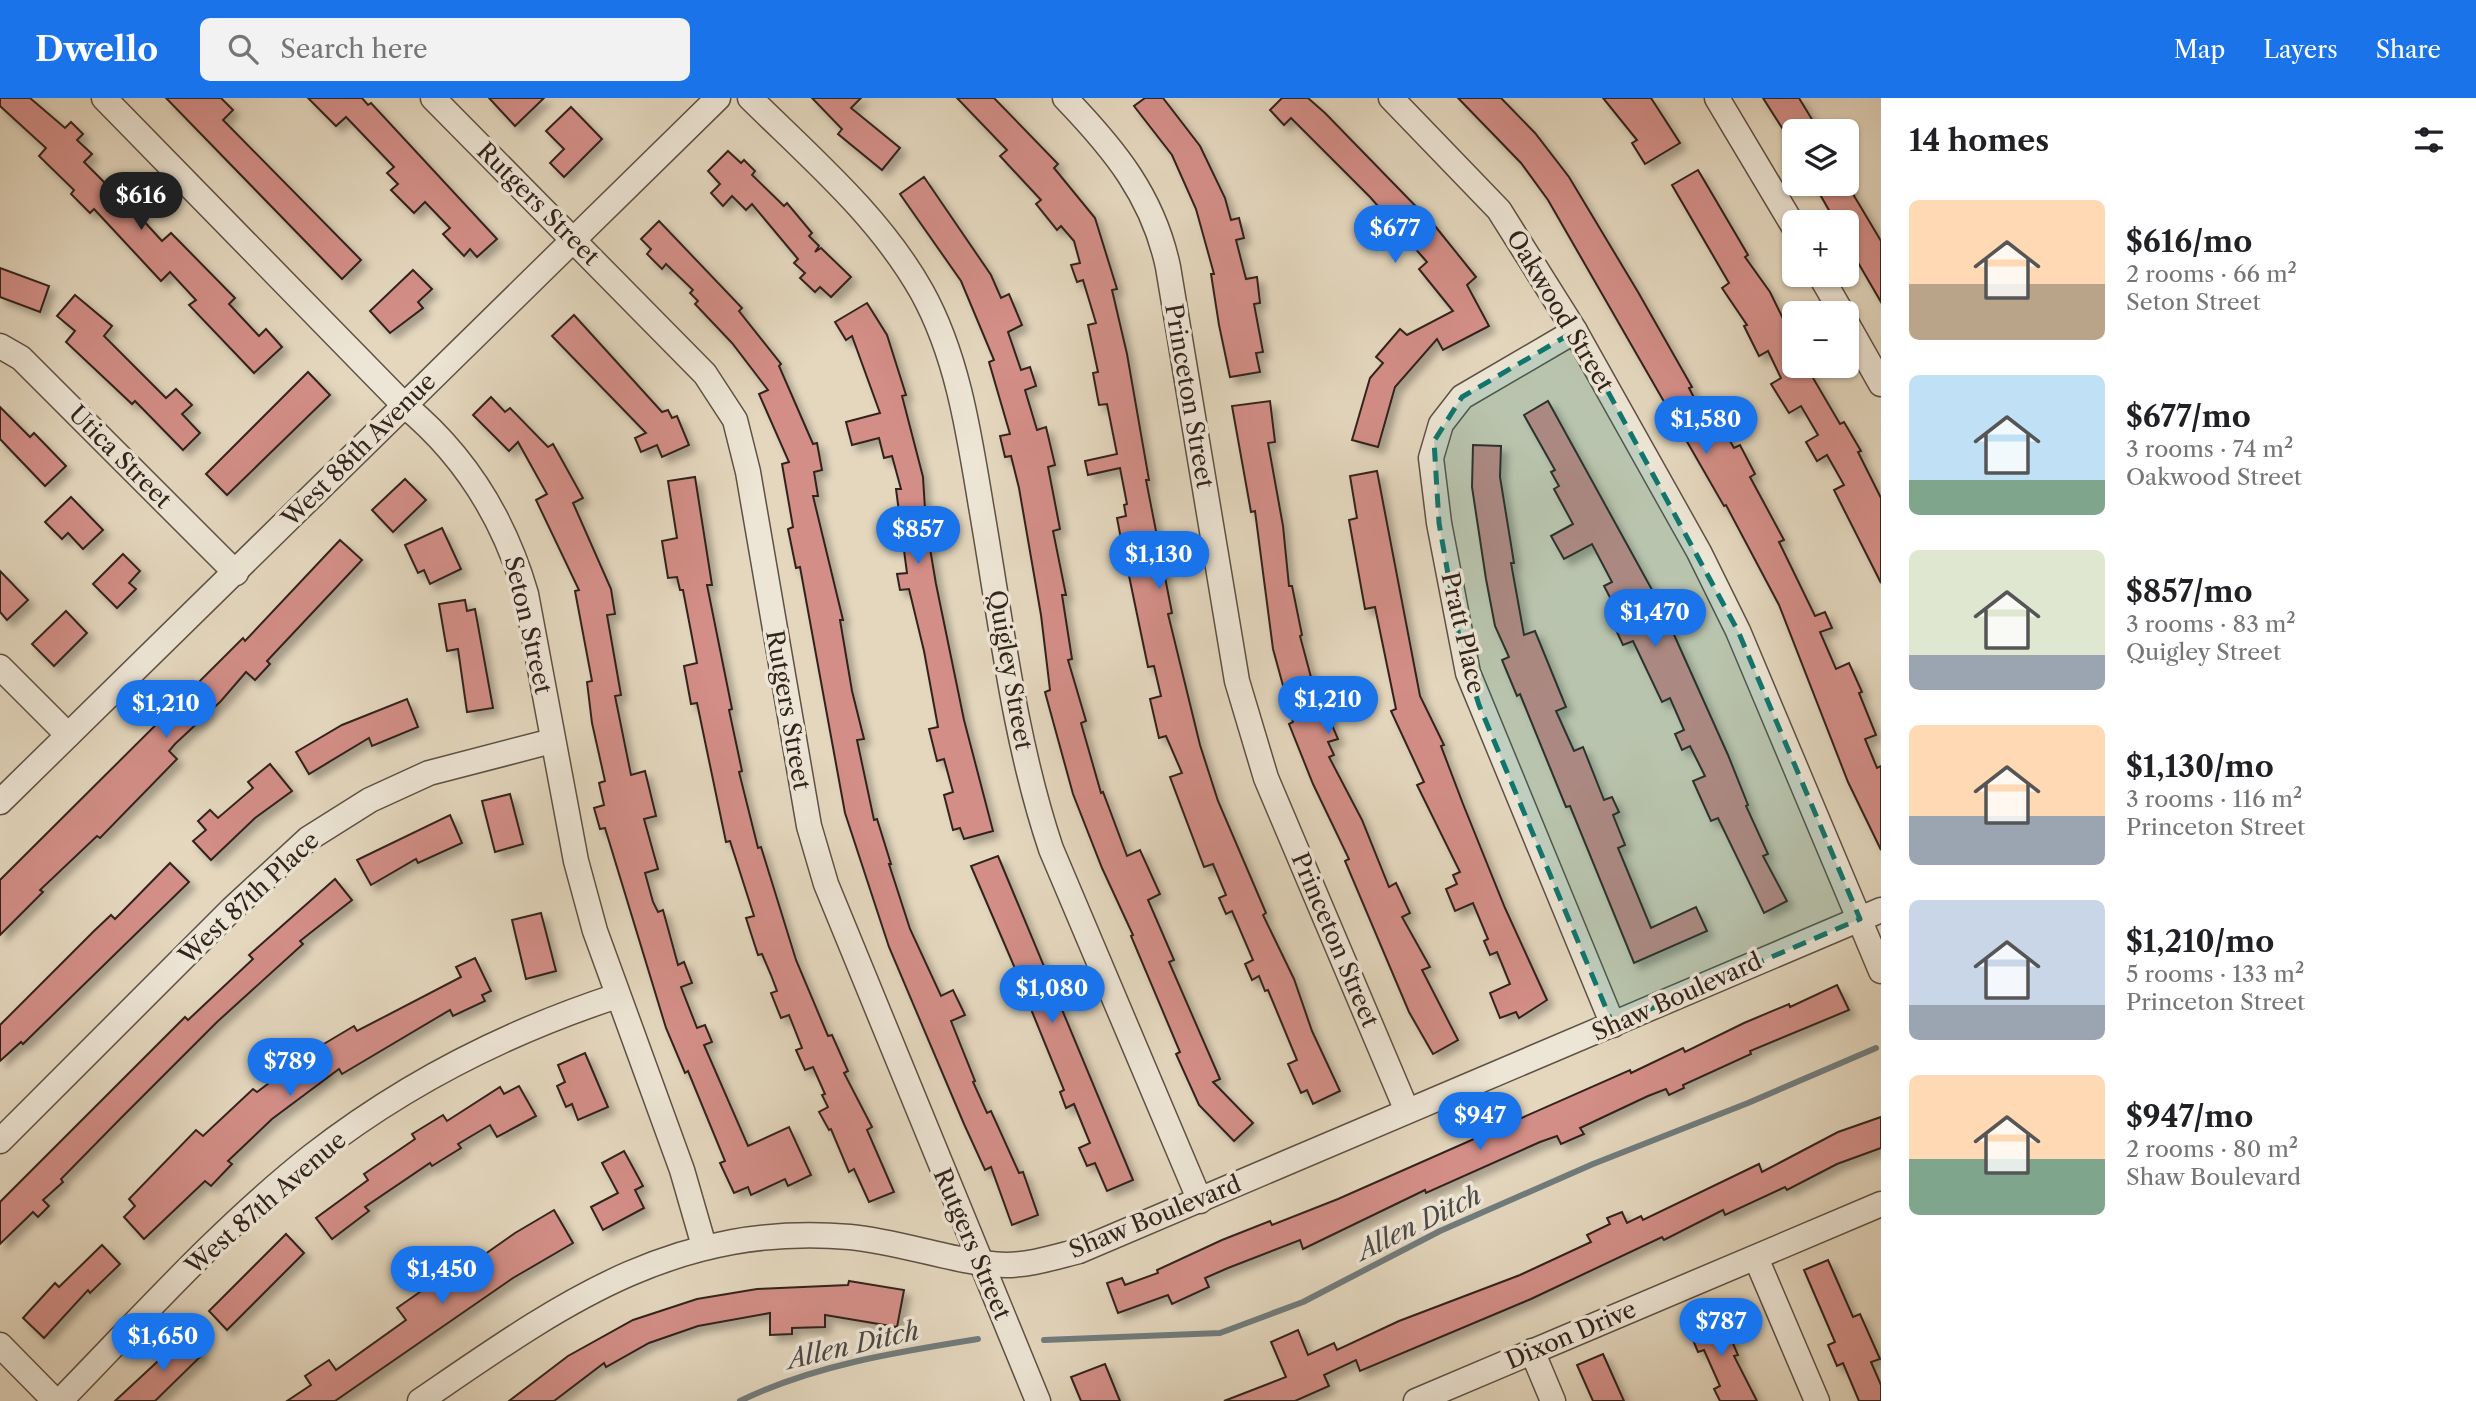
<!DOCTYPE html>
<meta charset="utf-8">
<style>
:root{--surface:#fff;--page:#f2f2f2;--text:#202124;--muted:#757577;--accent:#1a73e8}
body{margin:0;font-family:"Libre Caslon Text",serif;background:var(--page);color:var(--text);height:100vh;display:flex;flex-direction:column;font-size:26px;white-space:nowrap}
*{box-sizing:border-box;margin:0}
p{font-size:23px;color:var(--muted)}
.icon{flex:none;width:38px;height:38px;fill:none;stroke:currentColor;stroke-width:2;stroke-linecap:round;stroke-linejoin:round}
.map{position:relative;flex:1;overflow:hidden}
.details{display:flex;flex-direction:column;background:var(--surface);width:595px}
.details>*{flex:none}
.fabs{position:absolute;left:1782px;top:21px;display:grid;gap:14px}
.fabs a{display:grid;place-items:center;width:77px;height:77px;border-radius:10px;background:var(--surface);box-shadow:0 2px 5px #0004;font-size:35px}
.price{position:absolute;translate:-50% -60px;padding:0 16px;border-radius:24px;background:var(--accent);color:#fff;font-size:23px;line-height:46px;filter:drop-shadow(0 2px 4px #0008)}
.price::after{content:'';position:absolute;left:50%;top:42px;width:21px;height:16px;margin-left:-10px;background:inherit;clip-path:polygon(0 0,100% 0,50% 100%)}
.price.selected{background:#222;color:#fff}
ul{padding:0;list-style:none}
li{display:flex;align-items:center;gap:21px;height:175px;padding:0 28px}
li span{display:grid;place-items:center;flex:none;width:196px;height:140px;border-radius:10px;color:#555}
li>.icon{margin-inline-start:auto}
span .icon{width:84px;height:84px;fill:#fffc;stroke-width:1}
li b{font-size:30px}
h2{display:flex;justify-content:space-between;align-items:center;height:84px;padding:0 28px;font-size:30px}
header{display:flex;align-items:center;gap:42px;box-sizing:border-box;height:98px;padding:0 35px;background:var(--accent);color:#fff}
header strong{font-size:33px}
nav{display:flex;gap:38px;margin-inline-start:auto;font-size:24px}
.search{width:490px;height:63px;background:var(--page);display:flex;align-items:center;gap:18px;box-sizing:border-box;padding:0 24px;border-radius:10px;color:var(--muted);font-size:26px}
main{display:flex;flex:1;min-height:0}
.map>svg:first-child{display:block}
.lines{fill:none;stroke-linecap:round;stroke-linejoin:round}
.stream{stroke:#717c7d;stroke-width:6}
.building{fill:#d38e87;stroke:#32241d;stroke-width:2;filter:url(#shadow)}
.minor-casing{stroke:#5e5145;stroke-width:27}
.minor{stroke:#ede5d5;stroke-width:24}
.marked{fill:#0f766e;fill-opacity:0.2;stroke:#0f766e;stroke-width:5;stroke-dasharray:14 9;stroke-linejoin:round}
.labels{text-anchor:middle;stroke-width:7;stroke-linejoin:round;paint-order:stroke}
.street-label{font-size:24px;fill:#32241d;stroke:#ede5d5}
.water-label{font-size:26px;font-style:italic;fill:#4c4845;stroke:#ede5d5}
</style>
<header>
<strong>Dwello</strong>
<div class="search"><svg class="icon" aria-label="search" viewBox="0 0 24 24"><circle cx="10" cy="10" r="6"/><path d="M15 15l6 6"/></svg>Search here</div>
<nav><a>Map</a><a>Layers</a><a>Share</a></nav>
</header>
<main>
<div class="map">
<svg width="1881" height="1303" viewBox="0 0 1881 1303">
<defs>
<filter id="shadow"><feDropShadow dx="6" dy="6" stdDeviation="3.5" flood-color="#0004"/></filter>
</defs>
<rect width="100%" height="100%" fill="#e4d7be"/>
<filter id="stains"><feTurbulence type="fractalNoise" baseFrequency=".00286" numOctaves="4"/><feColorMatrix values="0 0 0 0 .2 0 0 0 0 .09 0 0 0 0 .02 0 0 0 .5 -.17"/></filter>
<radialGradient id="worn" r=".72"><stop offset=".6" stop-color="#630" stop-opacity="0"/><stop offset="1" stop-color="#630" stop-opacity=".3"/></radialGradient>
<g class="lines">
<g class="stream">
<path d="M1044 1242 1220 1235 1303 1204 1440 1133 1593 1066 1748 1005 1876 950"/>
<path d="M740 1303C814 1267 897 1254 978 1241"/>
</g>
</g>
<g class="building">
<path d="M0 0H30L65 30 71 24 83 36 77 42 92 56 84 64 110 90 118 82 137 101 130 108 162 143 171 135 235 200 229 206 259 238 266 231 282 249 254 275 189 207 196 202 170 174 161 183 94 111 90 115 71 96 74 92 39 58 46 50 0 8Z"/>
<path d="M166 0H221L233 12 223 22 361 162 342 181Z"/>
<path d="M308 0H362L368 7 371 5 497 141 477 159 470 151 464 158 443 136 450 130 425 104 414 115 391 92 398 86 387 75 394 69 346 19 336 28Z"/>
<path d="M489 0H544L515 28Z"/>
<path d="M812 0H861L851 10 900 50 882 72 838 36 842 31Z"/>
<path d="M957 0H994L1058 66 1054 70 1095 120 1117 191 1112 192 1127 256 1149 382H1146L1172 515 1168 516 1200 647 1218 703 1266 815 1263 817 1294 881 1312 933 1340 993 1313 1006 1307 992 1301 995 1288 966 1297 962 1268 892 1265 893 1259 878 1252 882 1245 866 1253 862 1232 813 1226 816 1219 800 1226 797 1213 766 1204 769 1170 679 1182 675 1166 638 1159 640 1150 601 1161 598 1154 568 1148 569 1128 473 1133 472 1128 440 1121 441 1117 420 1126 418 1124 407 1127 406 1120 370 1088 377 1085 363 1117 356 1107 306 1099 307 1093 275 1098 274 1088 227 1096 225 1083 182 1077 184 1071 167 1080 165 1074 143 1061 128 1057 132 1036 106 1041 102 1000 58 1007 52Z"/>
<path d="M1145 0H1163L1200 48 1225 100 1231 122 1239 120 1244 140 1236 142 1246 181 1257 179 1260 205 1254 206 1263 254 1256 255 1260 274 1230 279 1219 227 1211 176H1214L1196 111 1172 57 1134 8Z"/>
<path d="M1282 0H1308L1325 15 1435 128 1476 179 1467 187 1489 228 1443 252 1437 241 1395 289 1378 349 1352 342 1370 280 1383 265 1376 259 1400 231 1407 237 1453 213 1419 171 1427 164 1370 99 1291 20 1284 27 1270 12Z"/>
<path d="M1458 0H1501L1535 35 1569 79 1638 194 1692 289 1689 290 1703 317 1712 312 1734 350 1740 347 1755 376 1750 379 1784 442 1779 444 1815 518 1825 514 1832 530 1820 534 1836 571 1849 565 1862 594 1859 595 1876 637 1865 641 1877 670 1881 668V752L1848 684 1779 507 1726 407 1724 408 1548 102 1521 65Z"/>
<path d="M1603 0H1651L1680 45 1645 66 1632 45 1637 42Z"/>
<path d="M1763 0H1799L1819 33H1784Z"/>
<path d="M571 9 602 41 564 79 550 65 564 51 546 33Z"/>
<path d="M728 53 741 65 744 62 755 73 752 77 784 108 787 105 812 135 809 138 819 148 815 154 821 150 851 179 831 199 820 189 815 194 800 180 805 175 794 165 798 161 752 106 746 112 732 98 723 108 711 95 720 86 708 73Z"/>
<path d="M1698 72 1748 157 1745 159 1770 194 1794 243V268H1806L1840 326 1844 324 1861 353 1858 354 1881 400V485L1834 392 1844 387 1827 357 1817 363 1806 344 1818 337 1801 308 1789 315 1771 286 1781 280 1768 253 1759 258 1744 228 1747 227 1722 190 1729 185 1672 87Z"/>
<path d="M924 79 991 177 1001 200 1009 196 1022 227 1008 234 1021 272 1030 269 1036 288 1025 292 1037 332 1046 329 1055 367 1048 369 1060 431 1053 433 1066 497H1062L1072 561 1068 562 1086 623 1081 625 1101 695 1103 694 1127 758 1140 752 1160 796 1148 802 1174 862 1169 864 1220 981 1213 984 1253 1025 1234 1043 1199 1007 1176 956 1180 954 1131 838 1133 837 1102 770 1073 696 1045 594 1050 592 1041 517 1019 390 1011 358 1005 359 1000 338 1010 336 989 264 994 262 961 183 900 96Z"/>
<path d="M1814 86H1847L1881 143V204L1846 144V124H1813L1830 114Z"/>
<path d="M659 123 742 210 739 213 781 266 779 268 813 346 817 345 822 372 814 374 818 398H813L843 522H840L852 593 864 641 857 642 874 722 877 721 891 766H889L910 831 941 898 953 892 965 917 951 923 975 983 973 984 987 1015 991 1013 1019 1075 1023 1074 1038 1117 1012 1127 991 1069 985 1072 964 1026 889 849 845 715 800 469 796 470 788 431 793 429 782 366 789 364 759 296 768 292 732 245 695 206 698 203 690 195 693 192 666 166 662 171 647 156 651 151 641 141Z"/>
<path d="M0 170 49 188 40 214 0 199Z"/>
<path d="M413 172 432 191 418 204 423 210 390 235 370 213Z"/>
<path d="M75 197 112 228 104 238 166 300 176 291 192 307 182 316 200 335 183 352 135 303 132 306 66 244 75 233 57 218Z"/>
<path d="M867 205 887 237 906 297 902 298 923 379 926 427 936 486 964 622 993 733 964 741 960 730 953 732 944 697 953 694 944 661 937 663 929 631 938 629 924 553 909 491 900 492 897 476 907 475 896 391H901L892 358 884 360 879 340 852 347 846 324 880 315 852 238 846 242 835 224Z"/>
<path d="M574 217 662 314 668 312 672 320 677 318 689 347 662 359 657 347 641 354 635 340 646 335 552 238Z"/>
<path d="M308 274 330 297 227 397 206 376Z"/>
<path d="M491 299 505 314 510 310 548 349 553 346 583 400 573 405 611 491 615 516 607 517 621 597 615 598 631 677 645 673 656 718 644 721 658 771 645 775 653 804 658 814 663 812 678 867 684 864 692 885 681 889 697 930 705 927 712 944 704 947 748 1048 789 1029 811 1077 788 1088 785 1081 751 1097 748 1089 734 1095 720 1065 725 1063 688 973 685 975 666 930 605 730 600 731 594 710 604 707 599 685 605 683 592 625 587 584 592 583 575 493 579 492 536 402 547 396 518 344 509 353 473 317Z"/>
<path d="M1270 303 1275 344 1268 345 1283 428 1289 488H1292L1302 537 1300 538 1320 613 1325 611 1338 641 1328 644 1334 657 1329 659 1362 722 1389 789 1396 785 1410 815 1402 819 1430 869 1422 872 1458 942 1433 956 1409 914 1345 763 1349 761 1313 686 1289 626 1293 624 1273 551 1255 413 1251 414 1232 308Z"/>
<path d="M1548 303 1662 510 1728 657 1748 707 1746 708 1768 756 1763 758 1787 803 1764 815 1718 720 1711 723 1693 683 1705 678 1690 648 1682 652 1675 636 1684 632 1670 600 1662 604 1633 543 1623 547 1616 532 1625 528 1604 488 1612 484 1592 446 1564 461 1551 438 1573 426 1554 391 1559 388 1551 374 1555 372 1524 317Z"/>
<path d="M0 309 30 339 34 335 66 368 45 388 0 341Z"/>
<path d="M1473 347 1501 348 1500 379 1514 465H1511L1524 537 1535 533 1566 609 1556 613 1574 653 1583 649 1604 702 1612 699 1619 714 1613 717 1625 747 1618 750 1651 830 1696 809 1707 833 1634 865 1570 708 1566 709 1520 596 1517 598 1502 562 1509 559 1495 528 1486 481 1472 389Z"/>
<path d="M1377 373 1420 598 1444 647 1441 648 1463 706 1505 810 1547 902 1519 920 1516 914 1500 920 1490 895 1510 886 1497 854 1490 857 1484 843 1488 841 1473 805 1455 813 1446 791 1457 786 1453 777 1460 774 1417 687 1424 684 1391 613 1396 611 1375 509 1365 511 1349 422 1357 420 1350 378Z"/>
<path d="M695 379 712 487H707L732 611 729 612 742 673 739 674 758 750 761 749 796 862 828 938 832 937 848 973 844 975 872 1029 867 1032 894 1094 869 1104 854 1071 849 1074 831 1031 829 1032 819 1014 828 1009 822 997 825 996 813 969 805 972 796 952 802 950 789 917 781 920 771 895 777 893 771 877 762 856 758 857 746 820 754 818 730 743 726 744 697 605 691 606 684 568 697 565 683 492H680L677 479 668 480 662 443 677 440 668 383Z"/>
<path d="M405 381 426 402 393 434 372 412Z"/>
<path d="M71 399 103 432 83 451 68 435 62 441 45 424Z"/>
<path d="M442 430 461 471 430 486 424 472 418 475 405 447Z"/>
<path d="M340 442 362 462 267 563 270 566 255 582 246 574 221 603 175 646 169 653 177 661 100 740 97 738 40 792 43 794 0 837V782L243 540 245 543Z"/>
<path d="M123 456 140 473 129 485 136 491 117 510 93 486Z"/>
<path d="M0 473 28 502 7 522 0 514Z"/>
<path d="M465 502 467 513 475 511 493 610 467 614 458 551 447 553 439 506Z"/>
<path d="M66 513 87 535 54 568 32 546Z"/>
<path d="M407 601 418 629 372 648 369 640 309 676 296 654 342 627Z"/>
<path d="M270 666 292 693 255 720 211 762 193 743 206 732 198 723 210 712 218 720 253 690 248 684Z"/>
<path d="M510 696 523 746 495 754 482 703Z"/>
<path d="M450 717 462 745 418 765 416 761 371 787 357 762Z"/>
<path d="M998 758 1133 1082 1107 1093 1095 1065 1087 1068 1079 1050 1090 1045 1074 1006 1066 1010 1060 994 1064 992 1024 894 1017 897 1008 879 1017 875 971 768Z"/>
<path d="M170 765 189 784 23 946 21 944 0 963V927L94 833 111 817 115 821Z"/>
<path d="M335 781 352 802 300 843 303 846 217 924 122 1019 61 1081 63 1084 43 1102 49 1108 38 1119 33 1114 0 1146V1104L185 919 188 922 253 861 249 857Z"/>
<path d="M541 815 556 873 526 881 512 822Z"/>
<path d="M475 860 491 893 482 897 485 903 453 918 450 912 342 976 339 971 272 1021 228 1063 232 1066 211 1088 205 1083 144 1141 124 1119 135 1108 129 1101 196 1032 203 1038 253 991 257 994 312 953 354 928 357 933 461 879 456 869Z"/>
<path d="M1837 887 1849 912 1750 953 1751 956 1683 987 1684 990 1669 997 1666 991 1648 998 1580 1030 1584 1036 1561 1046 1557 1038 1540 1044 1426 1095 1425 1092 1303 1151 1300 1142 1228 1170 1205 1180 1209 1189 1172 1206 1168 1197 1118 1215 1107 1185 1122 1180 1125 1187 1158 1175 1157 1172 1222 1142 1270 1123 1272 1127 1338 1101 1630 972 1631 975 1683 950 1685 954 1744 925 1789 906 1790 909Z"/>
<path d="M585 955 608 1009 578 1022 572 1006 566 1009 557 988 565 984 558 967Z"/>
<path d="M519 988 536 1018 497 1039 490 1027 458 1046 461 1050 432 1068 430 1065 365 1109 369 1113 332 1141 316 1120 368 1082 364 1076 415 1041 412 1036 443 1017 447 1023 500 989 504 996Z"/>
<path d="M1881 1019V1050L1837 1066 1787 1092 1785 1089 1725 1117 1723 1112 1664 1142 1662 1139 1531 1201 1360 1273 1356 1262 1324 1277 1329 1288 1295 1303H1224L1286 1279 1271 1244 1298 1232 1308 1257 1334 1245 1337 1252 1399 1223 1520 1177 1591 1144 1587 1137 1610 1126 1607 1120 1622 1114 1627 1125 1641 1118 1643 1122 1759 1066 1762 1074 1838 1034Z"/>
<path d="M624 1053 643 1088 635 1092 644 1110 603 1132 591 1109 618 1095 602 1065Z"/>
<path d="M554 1112 573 1145 513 1180 335 1303H287L311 1287 305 1278 329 1262 336 1272 406 1222 397 1210 440 1180 444 1185 515 1135Z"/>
<path d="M286 1136 304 1155 227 1232 209 1213Z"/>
<path d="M102 1147 120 1166 90 1195 88 1192 44 1240 23 1220 55 1185 59 1189Z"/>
<path d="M1828 1162 1853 1219 1860 1216 1880 1261 1871 1264 1881 1287V1303H1859L1843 1265 1837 1268 1828 1247 1835 1244 1804 1172Z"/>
<path d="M849 1183 904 1192 897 1229 825 1217V1229L792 1230V1236L770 1237V1215L698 1228 649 1245 606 1269 604 1265 554 1303H509L568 1258 633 1222 697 1201 757 1191 848 1187Z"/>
<path d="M1718 1211 1738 1257 1734 1258 1757 1303H1720L1714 1291 1720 1288 1704 1252 1698 1254 1690 1235 1696 1233 1691 1223Z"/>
<path d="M185 1238 203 1256 155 1303H115Z"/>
<path d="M1603 1256 1624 1303H1593L1577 1267Z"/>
<path d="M1105 1266 1120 1303H1081L1071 1279Z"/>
</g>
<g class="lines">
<g class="minor-casing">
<g id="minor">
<path d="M104 0 404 307C465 357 504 420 526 496L576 763 595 833 682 1072 704 1148"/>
<path d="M433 0 705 276 735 322 748 374 809 728 826 786 1038 1303"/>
<path d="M750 0C811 60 880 119 922 194 958 259 969 336 981 408 1001 523 1014 641 1051 751L1200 1103"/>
<path d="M1065 0C1114 51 1153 98 1168 169L1237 583 1266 680 1407 1013"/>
<path d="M1391 0 1499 112 1575 233 1699 454 1738 533 1881 873"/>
<path d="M1717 0 1794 129"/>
<path d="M1820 177 1842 215"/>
<path d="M1846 224 1881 286"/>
<path d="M1575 233 1462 299 1441 326 1431 360 1439 425 1468 575 1613 927"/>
<path d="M0 248 21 260 236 475"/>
<path d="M0 569 68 637"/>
<path d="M0 704 718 0"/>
<path d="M0 1043 232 811 308 741 370 702 429 675 552 643"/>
<path d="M1756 1160 1817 1303"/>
<path d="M0 1247 55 1303"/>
<path d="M1532 1253 1553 1303"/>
<path d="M60 1303C141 1220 221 1130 312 1058 403 987 507 934 617 898"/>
<path d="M420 1303C559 1208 672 1124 850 1139 903 1144 954 1165 1006 1167 1031 1167 1055 1159 1079 1153L1881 812"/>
<path d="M1416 1303 1881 1106"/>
</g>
</g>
<use href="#minor" class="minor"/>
</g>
<path class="marked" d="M1575 233 1738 533 1860 821 1613 927 1479 607 1461 550 1439 425 1434 343 1462 299Z"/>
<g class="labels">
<g class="street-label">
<text transform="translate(538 106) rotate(45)" y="8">Rutgers Street</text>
<text transform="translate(1560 213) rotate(59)" y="8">Oakwood Street</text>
<text transform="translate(1189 298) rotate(80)" y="8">Princeton Street</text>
<text transform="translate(359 352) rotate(-45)" y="8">West 88th Avenue</text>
<text transform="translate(120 359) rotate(45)" y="8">Utica Street</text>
<text transform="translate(528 527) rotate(77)" y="8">Seton Street</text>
<text transform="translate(1463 535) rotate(77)" y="8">Pratt Place</text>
<text transform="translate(1010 572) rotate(80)" y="8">Quigley Street</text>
<text transform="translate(788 612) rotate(80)" y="8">Rutgers Street</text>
<text transform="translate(249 800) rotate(-43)" y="8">West 87th Place</text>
<text transform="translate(1335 842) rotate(67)" y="8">Princeton Street</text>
<text transform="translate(1677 899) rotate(-24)" y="8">Shaw Boulevard</text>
<text transform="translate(266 1105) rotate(-41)" y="8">West 87th Avenue</text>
<text transform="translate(1155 1119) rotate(-22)" y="8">Shaw Boulevard</text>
<text transform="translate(972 1146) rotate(67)" y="8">Rutgers Street</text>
<text transform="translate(1571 1237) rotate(-23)" y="8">Dixon Drive</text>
</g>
<g class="water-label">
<text transform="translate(1419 1125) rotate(-26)" y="9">Allen Ditch</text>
<text transform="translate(853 1247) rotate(-13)" y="9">Allen Ditch</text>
</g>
</g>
<rect width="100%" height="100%" filter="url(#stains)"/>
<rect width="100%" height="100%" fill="url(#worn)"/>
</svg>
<div class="fabs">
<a><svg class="icon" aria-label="layers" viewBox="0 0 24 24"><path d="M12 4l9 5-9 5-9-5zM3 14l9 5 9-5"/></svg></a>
<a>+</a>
<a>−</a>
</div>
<b class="price selected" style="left:141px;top:134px">$616</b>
<b class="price" style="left:1395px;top:167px">$677</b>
<b class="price" style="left:1706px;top:358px">$1,580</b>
<b class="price" style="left:918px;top:468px">$857</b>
<b class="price" style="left:1159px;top:493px">$1,130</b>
<b class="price" style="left:1655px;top:551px">$1,470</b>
<b class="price" style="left:1328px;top:638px">$1,210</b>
<b class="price" style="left:166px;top:642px">$1,210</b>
<b class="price" style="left:1052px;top:927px">$1,080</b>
<b class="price" style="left:290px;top:1000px">$789</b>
<b class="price" style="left:1480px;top:1054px">$947</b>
<b class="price" style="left:442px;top:1208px">$1,450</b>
<b class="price" style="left:1721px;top:1260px">$787</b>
<b class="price" style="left:163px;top:1275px">$1,650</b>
</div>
<section class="details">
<h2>14 homes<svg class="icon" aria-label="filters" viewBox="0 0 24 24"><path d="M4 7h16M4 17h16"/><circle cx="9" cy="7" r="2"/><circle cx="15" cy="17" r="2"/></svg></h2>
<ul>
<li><span style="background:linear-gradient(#ffd9b3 60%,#b9a48a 0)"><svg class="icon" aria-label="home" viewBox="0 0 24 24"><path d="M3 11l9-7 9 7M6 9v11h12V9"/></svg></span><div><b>$616/mo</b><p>2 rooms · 66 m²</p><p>Seton Street</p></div></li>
<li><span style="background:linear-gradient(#bfe0f5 75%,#7fa58c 0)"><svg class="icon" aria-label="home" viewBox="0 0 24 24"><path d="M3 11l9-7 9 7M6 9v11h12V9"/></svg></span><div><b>$677/mo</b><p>3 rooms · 74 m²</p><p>Oakwood Street</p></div></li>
<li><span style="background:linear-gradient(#dfe7d0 75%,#9aa5b1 0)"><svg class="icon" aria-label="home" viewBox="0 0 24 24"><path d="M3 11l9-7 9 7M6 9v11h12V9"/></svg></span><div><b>$857/mo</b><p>3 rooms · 83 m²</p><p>Quigley Street</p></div></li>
<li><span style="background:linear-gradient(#ffd9b3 65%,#9aa5b1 0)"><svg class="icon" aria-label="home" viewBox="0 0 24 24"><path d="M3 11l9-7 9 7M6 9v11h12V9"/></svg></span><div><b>$1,130/mo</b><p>3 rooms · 116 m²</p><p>Princeton Street</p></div></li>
<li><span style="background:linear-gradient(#c9d6e8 75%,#9aa5b1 0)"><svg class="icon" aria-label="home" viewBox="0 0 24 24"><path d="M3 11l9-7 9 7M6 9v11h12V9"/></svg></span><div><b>$1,210/mo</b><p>5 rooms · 133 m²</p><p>Princeton Street</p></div></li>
<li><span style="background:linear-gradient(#ffd9b3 60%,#7fa58c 0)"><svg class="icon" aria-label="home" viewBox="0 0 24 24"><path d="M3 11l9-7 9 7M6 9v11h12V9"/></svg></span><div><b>$947/mo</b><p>2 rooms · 80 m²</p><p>Shaw Boulevard</p></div></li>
</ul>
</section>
</main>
